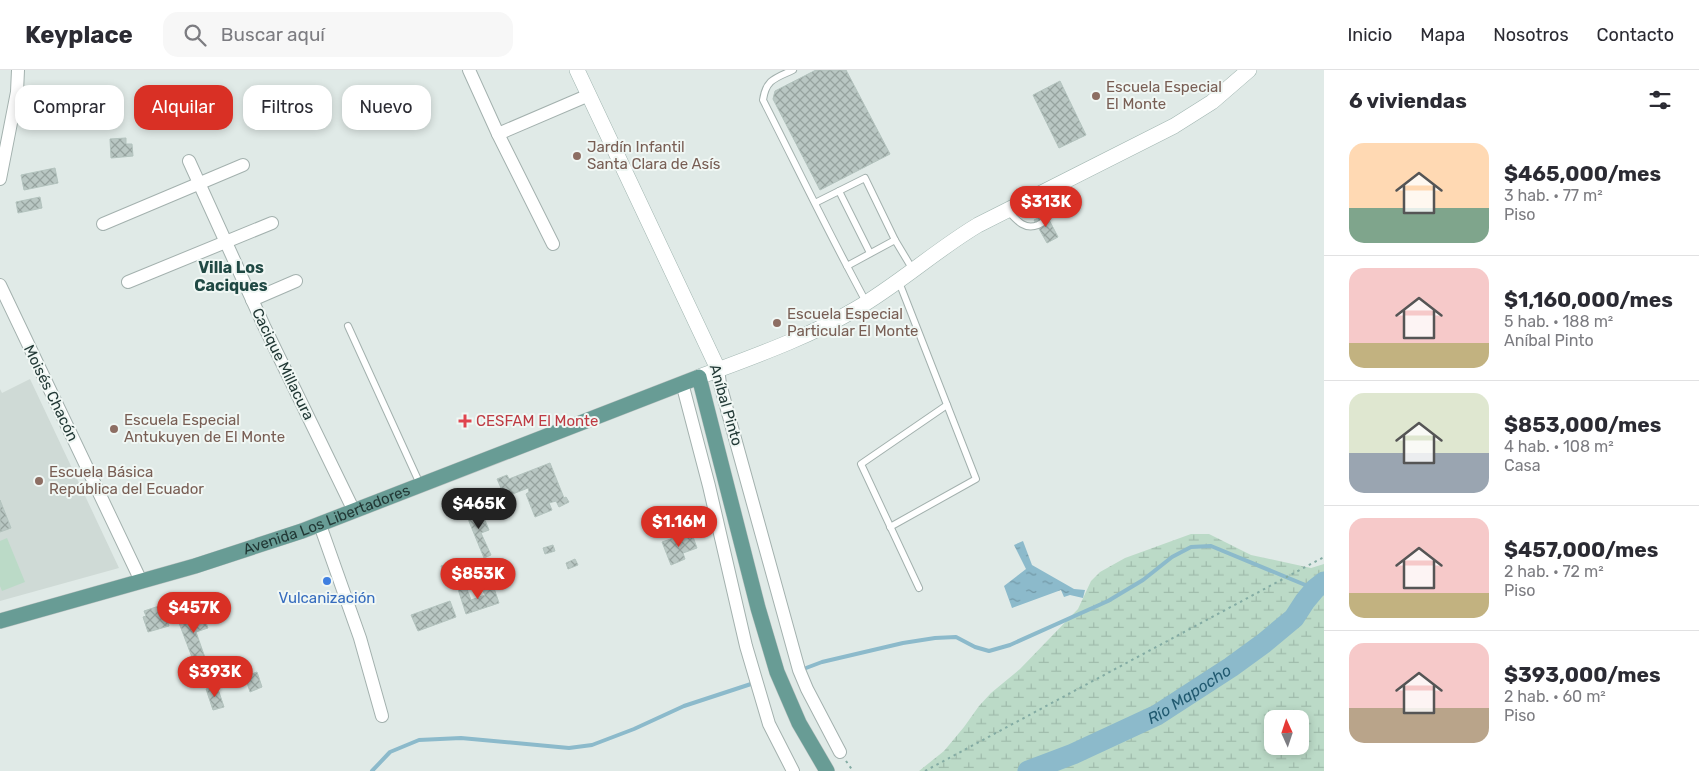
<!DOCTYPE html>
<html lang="es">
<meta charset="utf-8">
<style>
:root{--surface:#fff;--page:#f7f7f7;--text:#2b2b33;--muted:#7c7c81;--line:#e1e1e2;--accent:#d93025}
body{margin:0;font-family:Rubik,sans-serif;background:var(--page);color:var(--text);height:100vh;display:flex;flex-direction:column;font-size:19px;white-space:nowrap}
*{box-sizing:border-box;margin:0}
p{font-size:16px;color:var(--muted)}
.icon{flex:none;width:28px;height:28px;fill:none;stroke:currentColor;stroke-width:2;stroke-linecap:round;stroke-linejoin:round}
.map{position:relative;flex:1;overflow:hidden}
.panel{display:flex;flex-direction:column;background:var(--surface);width:375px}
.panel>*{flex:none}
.banner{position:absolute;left:15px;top:15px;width:475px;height:45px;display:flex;gap:10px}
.needle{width:32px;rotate:357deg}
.tools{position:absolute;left:1264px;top:640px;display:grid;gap:10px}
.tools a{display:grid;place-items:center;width:45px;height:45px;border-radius:10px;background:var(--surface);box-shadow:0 2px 8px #0003;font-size:25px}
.price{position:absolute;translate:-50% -42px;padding:0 11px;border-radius:18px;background:var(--accent);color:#fff;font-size:16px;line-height:32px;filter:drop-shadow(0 1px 2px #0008)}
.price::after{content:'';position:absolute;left:50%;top:30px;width:15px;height:11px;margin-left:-8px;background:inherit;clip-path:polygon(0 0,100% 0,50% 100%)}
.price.on{background:#222;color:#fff}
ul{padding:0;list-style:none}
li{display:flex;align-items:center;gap:15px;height:125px;padding:0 25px}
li+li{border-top:1px solid var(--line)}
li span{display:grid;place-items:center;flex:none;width:140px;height:100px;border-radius:15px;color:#555}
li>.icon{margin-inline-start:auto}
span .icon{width:60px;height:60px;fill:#fffc;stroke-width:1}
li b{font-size:21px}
h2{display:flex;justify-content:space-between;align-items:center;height:60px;padding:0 25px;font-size:21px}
.tag{padding:0 18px;border-radius:15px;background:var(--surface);box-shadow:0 2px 8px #0003;font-size:18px;line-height:45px}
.tag.on{background:var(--accent);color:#fff}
header{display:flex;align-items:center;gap:30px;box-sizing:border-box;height:70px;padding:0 25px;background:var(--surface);border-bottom:1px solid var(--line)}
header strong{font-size:24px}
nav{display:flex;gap:28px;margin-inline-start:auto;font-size:18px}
.search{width:350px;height:45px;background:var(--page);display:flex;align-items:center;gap:12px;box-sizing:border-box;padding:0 18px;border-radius:15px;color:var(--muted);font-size:19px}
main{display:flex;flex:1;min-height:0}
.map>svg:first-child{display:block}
.built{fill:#cfdad6}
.grass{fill:#bbdac7}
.wetland{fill:url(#wetland-marsh);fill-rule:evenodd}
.water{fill:url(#water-ripples)}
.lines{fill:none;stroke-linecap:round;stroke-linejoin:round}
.stream{stroke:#8cbacb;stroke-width:4}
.river{stroke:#8cbacb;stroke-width:21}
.building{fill:url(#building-cross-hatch);stroke:#b3c3be}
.lane-casing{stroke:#a3b1ae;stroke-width:8}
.street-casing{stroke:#a3b1ae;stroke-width:14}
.secondary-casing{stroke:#a0b5b0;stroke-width:16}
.primary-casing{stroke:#bdc4c3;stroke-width:16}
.path{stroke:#83aba3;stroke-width:2;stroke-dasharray:2.5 4;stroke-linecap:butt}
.lane{stroke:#fff;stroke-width:6}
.street{stroke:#fff;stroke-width:12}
.secondary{stroke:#fff;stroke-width:15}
.primary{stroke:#689c95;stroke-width:15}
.education-dot{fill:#8d6e63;stroke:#f0f7f4;stroke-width:2}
.health-dot{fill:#e0444e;stroke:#f0f7f4;stroke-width:2}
.shop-dot{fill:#3f7fe0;stroke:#f0f7f4;stroke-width:2}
.labels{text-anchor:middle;stroke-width:4;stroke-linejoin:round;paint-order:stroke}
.education-label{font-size:15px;fill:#785e54;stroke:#f0f7f4;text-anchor:start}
.street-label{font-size:15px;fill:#223936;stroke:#f0f7f4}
.health-label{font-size:15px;fill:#be3a42;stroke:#f0f7f4;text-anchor:start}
.shop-label{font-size:15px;fill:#366cbe;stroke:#f0f7f4}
.neighbourhood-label{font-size:16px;font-weight:bold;fill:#204944;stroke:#f0f7f4}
.water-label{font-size:16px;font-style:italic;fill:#215a70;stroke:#f0f7f4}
</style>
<header>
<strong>Keyplace</strong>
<div class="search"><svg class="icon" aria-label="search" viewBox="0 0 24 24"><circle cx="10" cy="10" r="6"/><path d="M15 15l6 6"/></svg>Buscar aquí</div>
<nav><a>Inicio</a><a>Mapa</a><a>Nosotros</a><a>Contacto</a></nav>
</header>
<main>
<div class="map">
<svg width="1324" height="701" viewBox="0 0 1324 701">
<defs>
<pattern id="wetland-marsh" width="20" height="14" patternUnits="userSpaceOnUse" patternTransform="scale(1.25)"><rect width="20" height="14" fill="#bbdac7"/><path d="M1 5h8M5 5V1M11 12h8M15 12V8" fill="none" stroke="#a0bcac"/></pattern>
<pattern id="water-ripples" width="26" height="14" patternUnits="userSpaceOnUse" patternTransform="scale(1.25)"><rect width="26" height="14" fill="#8cbacb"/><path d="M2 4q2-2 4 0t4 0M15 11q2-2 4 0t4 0" fill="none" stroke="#7298a6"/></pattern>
<pattern id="building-cross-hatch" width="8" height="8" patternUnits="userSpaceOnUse" patternTransform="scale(1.25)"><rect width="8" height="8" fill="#b9c7c3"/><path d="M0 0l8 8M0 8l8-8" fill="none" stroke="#96a39f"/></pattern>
</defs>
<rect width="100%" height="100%" fill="#e0eae7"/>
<path class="built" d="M30 309 119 498 0 531V319L2 323Z"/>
<path class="grass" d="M7 468 25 512 2 521 0 516V471Z"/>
<path class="wetland" d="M1191 464H1209L1251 485 1311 498 1324 494V701H919L944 681 964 657 979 636 991 623 1020 599 1078 539 1091 511 1100 502 1125 488ZM1272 649H1300V676H1272Z"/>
<path class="water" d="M1023 471 1032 495 1074 519 1085 520 1083 528 1070 525 1064 527 1061 520 1012 538 1004 516 1026 499 1014 475Z"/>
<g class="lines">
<g class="stream">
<path d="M806 598 822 592 903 573 935 568 956 567 975 577 989 581 1010 575 1108 531 1143 510 1172 487 1191 477 1211 476 1315 519"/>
<path d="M372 701 390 682 419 670 461 668 569 678 592 675 634 659 684 636 751 614"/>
</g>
<path class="river" id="s1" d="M1028 701 1073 684 1157 645 1231 597 1264 573 1294 548 1305 531 1315 519 1324 512"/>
</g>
<g class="building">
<path d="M816 0H846L890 84 820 120 773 29 775 21Z"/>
<path d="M1060 11 1086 65 1059 78 1033 25Z"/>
<path d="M126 68V74H132L133 86 111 88 110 69Z"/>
<path d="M55 98 58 113 24 120 21 105Z"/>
<path d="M40 127 42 138 18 143 16 132Z"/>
<path d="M1046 144 1058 167 1047 173 1034 150Z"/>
<path d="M550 393 564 428 566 427 569 432 559 437 556 431 549 433 552 440 535 447 526 424 529 422 528 418 505 427 497 409 507 405 509 409Z"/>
<path d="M0 430 11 458 0 462Z"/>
<path d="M480 438 489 460 481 463 491 485 484 488 466 444Z"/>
<path d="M692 464 697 478 683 483 685 489 671 495 662 472 676 467 677 470Z"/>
<path d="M553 475 555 481 545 484 543 478Z"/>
<path d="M575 489 578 495 568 499 566 493Z"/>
<path d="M455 492 458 501 452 503 449 494Z"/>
<path d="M447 494 451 504 445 506 441 496Z"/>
<path d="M466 516 471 530 485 525 483 521 494 518 499 533 466 544 458 519Z"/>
<path d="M196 527 208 558 196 562 209 599 198 603 176 545 194 538 191 529Z"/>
<path d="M450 531 456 547 418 561 411 545Z"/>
<path d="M162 535 169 556 148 562 143 547 146 546 144 541Z"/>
<path d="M257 602 262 617 250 622 245 606Z"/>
<path d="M217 616 224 637 213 640 206 619Z"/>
</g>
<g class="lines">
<g class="lane-casing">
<g id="lane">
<path d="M793 0C776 8 766 9 763 30 791 85 818 141 847 196L895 170 865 108 815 133"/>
<path d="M839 121 870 183"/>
<path d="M1007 140C1012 145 1017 151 1022 154 1027 157 1033 157 1038 155 1054 148 1051 134 1050 120"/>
<path d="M895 170 913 200"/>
<path d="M847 196 866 232"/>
<path d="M348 256 420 414"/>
<path d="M890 457 976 409 899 212"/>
<path d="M919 518 861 394 947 335"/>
</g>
</g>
<g class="street-casing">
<g id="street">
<path d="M469 0 498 64 553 174"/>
<path d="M498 64 589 25"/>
<path d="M189 91 264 256 354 441"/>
<path d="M0 109 17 22 18 0"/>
<path d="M103 154 243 95"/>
<path d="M128 212 272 153"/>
<path d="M0 215 141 511"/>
<path d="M252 230 296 211"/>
<path d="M718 299 720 314 799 600 807 619 840 682"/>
<path d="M682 313 709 416 746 576 769 654 793 701"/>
<path d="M320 455 360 568 382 646"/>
</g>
</g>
<g class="secondary-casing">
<g id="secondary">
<path d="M577 0 718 299"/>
<path d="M699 307C752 287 807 268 856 239 899 214 936 180 978 155L1174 56 1212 32 1249 0"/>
</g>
</g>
<g class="primary-casing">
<g id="primary">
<path id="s2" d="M0 551 195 496 302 461 699 307 758 538 777 602 799 653 827 701"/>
</g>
</g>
<g class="path">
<path d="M846 691 853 701"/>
<path d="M925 701 1324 487"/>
</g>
<use href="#lane" class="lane"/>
<use href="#street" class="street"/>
<use href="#secondary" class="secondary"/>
<use href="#primary" class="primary"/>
</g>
<g class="education-dot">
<circle cx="1096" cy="26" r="5"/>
<circle cx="577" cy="86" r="5"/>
<circle cx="777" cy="253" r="5"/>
<circle cx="114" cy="359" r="5"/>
<circle cx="39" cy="411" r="5"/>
</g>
<path class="health-dot" d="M462.5 343.5h5v5h5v5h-5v5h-5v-5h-5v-5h5z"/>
<circle class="shop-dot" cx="327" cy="511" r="5"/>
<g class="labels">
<g class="education-label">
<text x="1106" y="22">Escuela Especial<tspan x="1106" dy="17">El Monte</tspan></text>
<text x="587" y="82">Jardín Infantil<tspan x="587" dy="17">Santa Clara de Asís</tspan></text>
<text x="787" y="249">Escuela Especial<tspan x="787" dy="17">Particular El Monte</tspan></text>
<text x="124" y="355">Escuela Especial<tspan x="124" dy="17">Antukuyen de El Monte</tspan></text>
<text x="49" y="407">Escuela Básica<tspan x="49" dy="17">República del Ecuador</tspan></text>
</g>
<g class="street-label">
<text transform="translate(283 294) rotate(64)" y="5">Cacique Millacura</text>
<text transform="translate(51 323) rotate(64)" y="5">Moisés Chacón</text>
<text transform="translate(726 335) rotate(74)" y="5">Aníbal Pinto</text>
<text dy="5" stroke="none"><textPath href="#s2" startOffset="342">Avenida Los Libertadores</textPath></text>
</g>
<g class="health-label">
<text x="476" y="356">CESFAM El Monte</text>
</g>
<g class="shop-label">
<text x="327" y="533">Vulcanización</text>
</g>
<g class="neighbourhood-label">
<text x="231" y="203">Villa Los<tspan x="231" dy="18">Caciques</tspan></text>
</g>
<g class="water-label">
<text dy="6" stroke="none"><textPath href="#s1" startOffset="179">Río Mapocho</textPath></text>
</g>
</g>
</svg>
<div class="tools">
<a><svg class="needle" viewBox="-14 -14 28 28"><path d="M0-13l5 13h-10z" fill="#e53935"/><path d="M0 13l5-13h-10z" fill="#7c7c81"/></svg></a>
</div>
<b class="price" style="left:1046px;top:158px">$313K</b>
<b class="price on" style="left:479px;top:460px">$465K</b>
<b class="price" style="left:679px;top:478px">$1.16M</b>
<b class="price" style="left:478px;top:530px">$853K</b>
<b class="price" style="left:194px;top:564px">$457K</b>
<b class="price" style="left:215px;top:628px">$393K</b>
<div class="banner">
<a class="tag">Comprar</a>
<a class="tag on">Alquilar</a>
<a class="tag">Filtros</a>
<a class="tag">Nuevo</a>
</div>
</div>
<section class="panel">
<h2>6 viviendas<svg class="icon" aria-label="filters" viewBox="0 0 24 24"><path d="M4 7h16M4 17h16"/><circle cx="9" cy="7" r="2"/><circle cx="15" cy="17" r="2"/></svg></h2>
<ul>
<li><span style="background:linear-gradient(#ffd9b3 65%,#7fa58c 0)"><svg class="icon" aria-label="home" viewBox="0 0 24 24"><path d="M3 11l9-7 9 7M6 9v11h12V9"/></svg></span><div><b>$465,000/mes</b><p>3 hab. · 77 m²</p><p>Piso</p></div></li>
<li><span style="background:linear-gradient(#f6c9c9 75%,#c2b280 0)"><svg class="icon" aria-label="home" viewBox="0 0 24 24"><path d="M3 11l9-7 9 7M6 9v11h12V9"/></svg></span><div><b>$1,160,000/mes</b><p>5 hab. · 188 m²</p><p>Aníbal Pinto</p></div></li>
<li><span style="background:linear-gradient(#dfe7d0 60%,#9aa5b1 0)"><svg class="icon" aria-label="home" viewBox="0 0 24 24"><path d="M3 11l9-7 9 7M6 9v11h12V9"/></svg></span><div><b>$853,000/mes</b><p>4 hab. · 108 m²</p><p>Casa</p></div></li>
<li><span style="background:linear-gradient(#f6c9c9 75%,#c2b280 0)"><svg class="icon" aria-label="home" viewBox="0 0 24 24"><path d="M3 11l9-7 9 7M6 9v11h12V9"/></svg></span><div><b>$457,000/mes</b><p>2 hab. · 72 m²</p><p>Piso</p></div></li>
<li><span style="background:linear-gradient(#f6c9c9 65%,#b9a48a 0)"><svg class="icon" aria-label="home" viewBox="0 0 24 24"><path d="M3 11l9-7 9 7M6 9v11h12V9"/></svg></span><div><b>$393,000/mes</b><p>2 hab. · 60 m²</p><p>Piso</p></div></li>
</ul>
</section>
</main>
